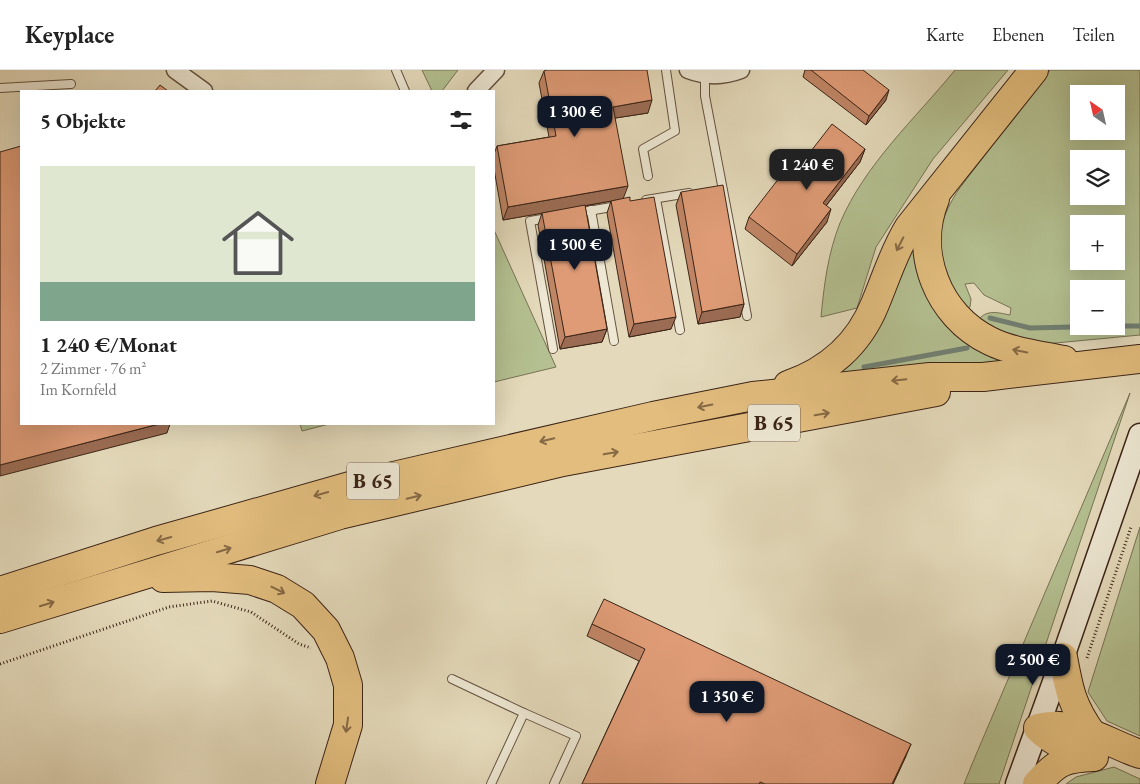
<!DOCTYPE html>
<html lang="de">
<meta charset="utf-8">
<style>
:root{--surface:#fff;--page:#f2f2f2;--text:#222;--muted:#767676;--line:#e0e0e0;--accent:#111827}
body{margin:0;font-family:"EB Garamond",serif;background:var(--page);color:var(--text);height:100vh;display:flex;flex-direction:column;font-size:19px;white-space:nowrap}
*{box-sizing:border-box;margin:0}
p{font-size:16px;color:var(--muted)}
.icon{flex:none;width:28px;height:28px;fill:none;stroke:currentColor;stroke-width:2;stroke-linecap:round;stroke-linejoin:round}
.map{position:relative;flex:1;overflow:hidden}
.panel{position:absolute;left:20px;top:20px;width:475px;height:335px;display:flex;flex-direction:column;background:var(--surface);border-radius:0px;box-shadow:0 5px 20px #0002}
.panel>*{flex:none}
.needle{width:32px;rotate:326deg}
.buttons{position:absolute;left:1070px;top:15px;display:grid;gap:10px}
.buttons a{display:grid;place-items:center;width:55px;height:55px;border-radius:0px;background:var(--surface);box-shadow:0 5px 20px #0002;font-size:25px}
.price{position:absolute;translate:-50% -42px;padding:0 11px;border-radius:10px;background:var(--accent);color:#fff;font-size:16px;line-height:32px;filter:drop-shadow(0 1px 2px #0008)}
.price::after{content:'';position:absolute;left:50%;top:30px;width:15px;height:11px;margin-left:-8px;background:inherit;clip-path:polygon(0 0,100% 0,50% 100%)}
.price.current{background:#222;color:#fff}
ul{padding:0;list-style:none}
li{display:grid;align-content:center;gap:10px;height:265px;padding:0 20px}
li span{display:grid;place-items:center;height:155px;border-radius:0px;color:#555}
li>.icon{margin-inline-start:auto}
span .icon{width:90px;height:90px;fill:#fffc;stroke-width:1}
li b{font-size:21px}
h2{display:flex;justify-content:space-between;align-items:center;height:60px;padding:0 20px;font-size:21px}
header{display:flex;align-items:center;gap:30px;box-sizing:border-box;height:70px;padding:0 25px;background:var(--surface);border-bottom:1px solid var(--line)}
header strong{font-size:24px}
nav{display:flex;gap:28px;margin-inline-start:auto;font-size:18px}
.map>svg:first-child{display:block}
.green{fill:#b4c091;stroke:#787254;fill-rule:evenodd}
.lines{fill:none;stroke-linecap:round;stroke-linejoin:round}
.stream{stroke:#717f72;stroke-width:5}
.lane-casing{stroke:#655240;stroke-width:10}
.street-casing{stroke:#655240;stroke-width:19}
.secondary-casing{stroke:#3b2417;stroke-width:25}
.highway-casing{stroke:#3b2417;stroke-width:30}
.path{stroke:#3b2417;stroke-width:3;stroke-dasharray:1 2.5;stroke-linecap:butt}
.lane{stroke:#ede7d3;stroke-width:8}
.street{stroke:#ede7d3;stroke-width:16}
.secondary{stroke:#ede7d3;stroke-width:22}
.highway{stroke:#e2bd7e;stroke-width:28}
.wall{fill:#bf8565;stroke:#3b2417}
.shaded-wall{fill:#9b6c53;stroke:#3b2417}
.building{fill:#de9b76;stroke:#3b2417}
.oneway{stroke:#866945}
.labels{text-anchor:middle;stroke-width:4.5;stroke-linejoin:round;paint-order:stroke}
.shield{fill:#ede7d3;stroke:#705e4f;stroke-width:1}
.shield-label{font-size:21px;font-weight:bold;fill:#3b2417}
</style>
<header>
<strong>Keyplace</strong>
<nav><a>Karte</a><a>Ebenen</a><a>Teilen</a></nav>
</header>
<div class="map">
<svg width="1140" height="714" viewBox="0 0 1140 714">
<rect width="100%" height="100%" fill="#e4dabb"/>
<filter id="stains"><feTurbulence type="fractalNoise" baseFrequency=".004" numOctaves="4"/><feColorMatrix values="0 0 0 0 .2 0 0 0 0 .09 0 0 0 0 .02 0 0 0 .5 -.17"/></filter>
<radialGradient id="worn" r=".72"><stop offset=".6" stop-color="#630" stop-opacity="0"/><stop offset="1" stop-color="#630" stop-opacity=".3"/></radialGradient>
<g class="green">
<path d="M422 0H458L442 21H432Z"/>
<path d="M955 0H1008L933 89 876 177 857 238 821 247C824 215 828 183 840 153 865 94 915 49 955 0Z"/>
<path d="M1050 0H1140V265L1045 274 1005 271 979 249C988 239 999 243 1010 245L1011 238 984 225 974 213 965 214 971 229 970 237 966 239 958 237C953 223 941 198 939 185 935 163 947 137 959 119ZM1079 24H1116V61H1079ZM1079 89H1116V126H1079ZM1079 154H1116V191H1079ZM1079 219H1116V256H1079Z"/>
<path d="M915 157 920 182 1008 290 934 298 819 314Z"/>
<path d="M494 160 556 297 494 312Z"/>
<path d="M1130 323 999 714H964L975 687Z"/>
<path d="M300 354H329L302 361Z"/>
<path d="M1140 457V666L1107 651 1088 622Z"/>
<path d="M1114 697 1140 709V714H1066L1076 707Z"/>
</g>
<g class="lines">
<g class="stream">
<path d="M990 248 1030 258 1113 256"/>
<path d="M1116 256H1140"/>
<path d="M864 297 967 278"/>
</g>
<g class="lane-casing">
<g id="lane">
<path d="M396 0 405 21"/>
<path d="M705 5V26L747 246"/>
<path d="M0 18 71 14"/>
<path d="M648 106 643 79 675 61 666 0"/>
<path d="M656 129 680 260"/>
<path d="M646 130 689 123"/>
<path d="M591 140 614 271"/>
<path d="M577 143 617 136"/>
<path d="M548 148 530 151 553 279"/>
<path d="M452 609 524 643 491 714"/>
<path d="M524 643 576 666 554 714"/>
</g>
</g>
<g class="street-casing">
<g id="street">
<path d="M175 0 204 21"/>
<path d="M688 0C706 7 723 7 741 0"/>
<path d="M476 21 496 0"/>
</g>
</g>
<g class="secondary-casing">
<path id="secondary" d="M1017 714 1063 587 1140 365"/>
</g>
<g class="highway-casing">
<g id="highway">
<path d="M935 129C913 183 938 246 990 271 1012 282 1040 285 1064 290"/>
<path d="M788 315C828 301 859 274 875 234 886 208 894 181 909 157L1034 0"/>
<path d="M163 508 212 507 250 510 277 519 303 535 326 560 340 588 348 615V655L330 714"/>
<path d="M0 521 156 471 350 416 653 346 753 326 930 307H983L1140 289"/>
<path d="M0 549 340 445 563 392 936 322"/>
<path d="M1063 587C1069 620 1072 636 1092 664"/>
<path d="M1093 687C1073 680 1053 673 1038 658 1074 648 1107 673 1140 684"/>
<path d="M1037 714C1057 692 1064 688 1094 687"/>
</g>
</g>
<g class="path">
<path d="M1087 588 1131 457"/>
<path d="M0 594 169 537 212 531 251 542 299 574 311 578"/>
</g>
<use href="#lane" class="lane"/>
<use href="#street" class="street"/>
<use href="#secondary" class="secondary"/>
<use href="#highway" class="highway"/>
</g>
<g class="wall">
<path d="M805 0H863L886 30 866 55 803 7Z"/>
<path d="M544 1 648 43 615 48 623 129 630 131 671 259 629 267 607 143 611 131 585 136 607 259 602 272 560 279 538 155 542 143 503 150 494 99V84L497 76 549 67 539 13Z"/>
<path d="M865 79 860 92 826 136 827 152 792 196 745 159 749 147 790 108Z"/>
<path d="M681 122 744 234 740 247 698 254 676 135Z"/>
<path d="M592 554 906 686 893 714H582L639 591 587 566Z"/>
</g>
<g class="shaded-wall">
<path d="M889 20 886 30 866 55 869 46Z"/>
<path d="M652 30 648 43 609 49 613 37Z"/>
<path d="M865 79 860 92 818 146 823 133Z"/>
<path d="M628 116 623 129 503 150 508 137Z"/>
<path d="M831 139 827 152 792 196 797 184Z"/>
<path d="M744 234 740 247 698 254 702 242Z"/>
<path d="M676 247 671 259 629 267 634 254Z"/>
<path d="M607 259 602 272 560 279 565 267Z"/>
<path d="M159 354H170L167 363 0 406V395Z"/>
<path d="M911 674 906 686 893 714H892Z"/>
</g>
<g class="building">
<path d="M547 0H647L652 30 613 37 628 116 508 137 497 76 556 66 544 1Z"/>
<path d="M811 0H863L889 20 869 46Z"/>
<path d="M160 15 168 21H155Z"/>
<path d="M832 54 865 79 823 133 831 139 797 184 749 147 783 103 790 108Z"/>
<path d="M21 76V354H159L0 395V82Z"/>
<path d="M723 115 744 234 702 242 681 122Z"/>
<path d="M630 127V131L654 127 676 247 634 254 611 131Z"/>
<path d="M585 135 607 259 565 267 542 143Z"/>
<path d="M604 529 911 674 892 714H765L760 712 759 714H582L645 579 592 554Z"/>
</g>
<defs><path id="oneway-shaft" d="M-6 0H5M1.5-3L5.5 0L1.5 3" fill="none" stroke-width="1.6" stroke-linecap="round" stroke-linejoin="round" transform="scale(1.25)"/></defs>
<g class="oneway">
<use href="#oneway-shaft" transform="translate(900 174) rotate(117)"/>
<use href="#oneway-shaft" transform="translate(1020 281) rotate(-168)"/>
<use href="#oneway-shaft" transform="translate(899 310) rotate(174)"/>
<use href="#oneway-shaft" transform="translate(705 336) rotate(169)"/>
<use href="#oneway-shaft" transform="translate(822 344) rotate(-10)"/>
<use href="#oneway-shaft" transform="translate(547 370) rotate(167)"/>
<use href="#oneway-shaft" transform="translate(611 383) rotate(-10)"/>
<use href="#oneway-shaft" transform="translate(321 424) rotate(164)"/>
<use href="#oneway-shaft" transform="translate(414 427) rotate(-13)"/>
<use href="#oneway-shaft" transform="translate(164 469) rotate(164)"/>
<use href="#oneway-shaft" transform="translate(224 480) rotate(-17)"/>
<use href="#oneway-shaft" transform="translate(278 520) rotate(26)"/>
<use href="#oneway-shaft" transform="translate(47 534) rotate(-17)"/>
<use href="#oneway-shaft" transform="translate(347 655) rotate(98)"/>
</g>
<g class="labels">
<g class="shield">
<rect x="748" y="334.5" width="52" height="37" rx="4"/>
<rect x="347" y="392.5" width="52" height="37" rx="4"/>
</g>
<g class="shield-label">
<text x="774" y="360">B 65</text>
<text x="373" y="418">B 65</text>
</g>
</g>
<rect width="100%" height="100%" filter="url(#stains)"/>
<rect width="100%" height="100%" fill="url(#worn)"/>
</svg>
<div class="buttons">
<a><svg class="needle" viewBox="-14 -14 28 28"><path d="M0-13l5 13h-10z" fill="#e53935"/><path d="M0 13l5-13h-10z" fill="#767676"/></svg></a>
<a><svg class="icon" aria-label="layers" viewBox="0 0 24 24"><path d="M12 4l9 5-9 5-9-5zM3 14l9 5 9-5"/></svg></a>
<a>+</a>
<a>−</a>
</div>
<b class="price" style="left:575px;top:68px">1 300 €</b>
<b class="price current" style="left:807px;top:121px">1 240 €</b>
<b class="price" style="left:575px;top:201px">1 500 €</b>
<b class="price" style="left:1033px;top:616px">2 500 €</b>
<b class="price" style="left:727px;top:653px">1 350 €</b>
<section class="panel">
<h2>5 Objekte<svg class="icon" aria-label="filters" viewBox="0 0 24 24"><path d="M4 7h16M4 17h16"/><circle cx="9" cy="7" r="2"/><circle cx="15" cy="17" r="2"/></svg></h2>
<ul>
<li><span style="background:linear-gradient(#dfe7d0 75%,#7fa58c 0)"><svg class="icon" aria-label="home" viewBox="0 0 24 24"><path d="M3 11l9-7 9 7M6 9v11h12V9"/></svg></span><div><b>1 240 €/Monat</b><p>2 Zimmer · 76 m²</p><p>Im Kornfeld</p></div></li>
</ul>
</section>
</div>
